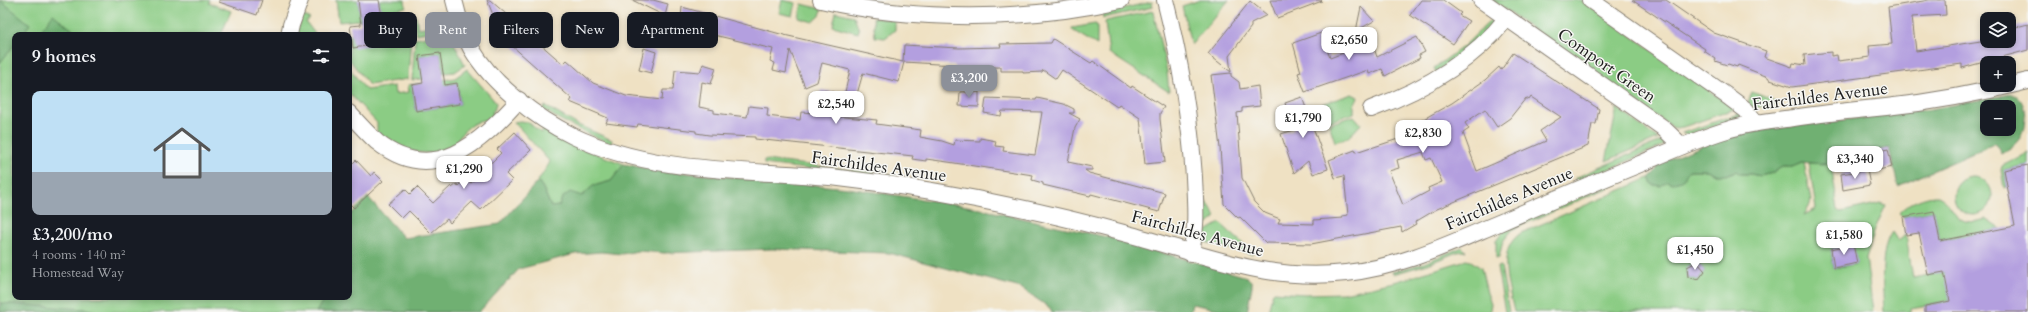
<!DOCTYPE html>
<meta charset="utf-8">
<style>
:root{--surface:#171b24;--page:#242831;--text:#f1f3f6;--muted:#9ea1a6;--accent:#8c9099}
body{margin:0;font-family:Cardo,serif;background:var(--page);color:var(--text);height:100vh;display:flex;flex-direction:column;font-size:15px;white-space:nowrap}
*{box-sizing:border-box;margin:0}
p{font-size:13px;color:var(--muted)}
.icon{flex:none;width:22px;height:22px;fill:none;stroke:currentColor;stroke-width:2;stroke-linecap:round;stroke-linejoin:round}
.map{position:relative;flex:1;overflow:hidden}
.sheet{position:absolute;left:12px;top:32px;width:340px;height:268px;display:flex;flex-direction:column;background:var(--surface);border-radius:8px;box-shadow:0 2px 6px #0003}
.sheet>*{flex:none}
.guide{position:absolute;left:364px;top:12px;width:380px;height:36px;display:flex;gap:8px}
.controls{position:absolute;left:1980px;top:12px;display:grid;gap:8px}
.controls a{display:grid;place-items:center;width:36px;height:36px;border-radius:8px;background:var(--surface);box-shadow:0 2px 6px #0003;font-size:20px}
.price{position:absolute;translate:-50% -34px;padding:0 9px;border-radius:8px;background:#fff;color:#222;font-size:13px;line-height:26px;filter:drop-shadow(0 1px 2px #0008)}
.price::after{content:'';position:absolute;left:50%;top:24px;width:12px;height:9px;margin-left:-6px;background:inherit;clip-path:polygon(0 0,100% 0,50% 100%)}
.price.selected{background:var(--accent);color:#fff}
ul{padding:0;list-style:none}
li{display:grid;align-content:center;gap:8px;height:212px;padding:0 20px}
li span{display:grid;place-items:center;height:124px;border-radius:8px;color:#555}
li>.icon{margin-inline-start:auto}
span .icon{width:72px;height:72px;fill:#fffc;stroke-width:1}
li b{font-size:17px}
h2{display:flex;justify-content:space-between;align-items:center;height:48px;padding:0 20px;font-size:17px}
.chip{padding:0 14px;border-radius:8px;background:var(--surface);box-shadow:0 2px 6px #0003;font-size:14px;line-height:36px}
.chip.selected{background:var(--accent);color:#fff}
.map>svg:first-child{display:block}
.green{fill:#8bcc84;stroke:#547450;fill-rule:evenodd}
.forest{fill:#70b072;stroke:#466647;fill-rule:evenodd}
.building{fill:#b39fdf;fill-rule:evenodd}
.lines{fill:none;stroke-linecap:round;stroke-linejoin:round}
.minor-casing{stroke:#867e70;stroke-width:18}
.minor{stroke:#fff;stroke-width:16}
.labels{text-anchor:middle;stroke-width:3;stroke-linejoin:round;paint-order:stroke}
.street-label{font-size:17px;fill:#1c1c1c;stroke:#f6f6f2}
</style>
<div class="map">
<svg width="2028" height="312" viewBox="0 0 2028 312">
<rect width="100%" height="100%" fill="#f6f6f2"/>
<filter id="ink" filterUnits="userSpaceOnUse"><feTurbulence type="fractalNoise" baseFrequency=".025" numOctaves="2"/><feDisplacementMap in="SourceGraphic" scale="8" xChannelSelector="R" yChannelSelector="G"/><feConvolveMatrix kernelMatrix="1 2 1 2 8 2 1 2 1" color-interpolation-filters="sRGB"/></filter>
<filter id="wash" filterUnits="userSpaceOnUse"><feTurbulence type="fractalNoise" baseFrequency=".012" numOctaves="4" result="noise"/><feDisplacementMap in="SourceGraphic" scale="16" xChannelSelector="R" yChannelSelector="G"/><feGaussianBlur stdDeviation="0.9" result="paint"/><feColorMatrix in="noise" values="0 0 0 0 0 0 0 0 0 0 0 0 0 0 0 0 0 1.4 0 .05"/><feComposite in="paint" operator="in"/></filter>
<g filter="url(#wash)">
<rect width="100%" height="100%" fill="#efe1c3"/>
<g class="green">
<path d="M0 0H210L209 3 231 11 221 35H15V297H349L448 312H0Z"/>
<path d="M336 0H358L360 15H367L368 19 339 22Z"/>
<path d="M379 0H405L406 7 381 12Z"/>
<path d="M782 0 796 3 793 16 779 13Z"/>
<path d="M1200 0H1229L1191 45 1182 6Z"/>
<path d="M1492 0H1581L1735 109 1683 127 1676 128 1672 127Z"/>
<path d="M1152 2 1153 7 1103 18 1102 13Z"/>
<path d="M802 4 822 9 820 16 813 22 799 18Z"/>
<path d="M407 11 411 36 408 79 369 85 349 59V35L398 41 394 13Z"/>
<path d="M1153 11 1167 71 1169 92 1109 53 1105 23 1106 21Z"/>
<path d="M836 12 854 16 859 30 858 33 833 26Z"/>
<path d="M438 13 445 29 416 34 413 17 416 16 418 28 440 25Z"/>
<path d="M302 15 310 19 306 22 316 35H296Z"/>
<path d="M873 18 895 20V30L885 38 875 37Z"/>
<path d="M1491 20 1493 22 1488 30 1436 72 1434 68 1464 46Z"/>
<path d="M1095 24 1097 25V45L1072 30V28Z"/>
<path d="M449 33 465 65 455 72 444 73 440 53 419 56 423 79 412 80 415 38Z"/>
<path d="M349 68 366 90 394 86 395 94 409 92 408 85 430 82 413 90 416 111 460 104 457 83 439 86 438 81 455 78 467 69C471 74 495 101 496 103 496 107 494 110 492 112L494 115C485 123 485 118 477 122 466 127 457 137 454 148 426 159 400 151 377 133V123L349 93Z"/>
<path d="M1752 92 1775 101 1777 104 1752 108 1748 103Z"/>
<path d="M1352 94 1358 97 1354 105V113L1328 122 1322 104Z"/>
<path d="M545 106 578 125 612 140 611 144C587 134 565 123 542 109Z"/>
<path d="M1617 108 1658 139 1606 161Z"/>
<path d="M1741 113 1742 116 1739 118 1694 133 1686 135 1682 133Z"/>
<path d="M1354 116 1361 124 1349 137 1335 142 1329 124Z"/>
<path d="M520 121 528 122 541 133 544 128 586 150 624 164 611 181 593 186 582 196 562 198 559 206 551 207 543 188 538 181 550 162 514 122Z"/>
<path d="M1661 141 1665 143 1662 146 1577 183 1575 178Z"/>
<path d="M2028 153V165L2004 170 2007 187 2004 188 2001 170 2002 166Z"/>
<path d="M764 160 895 175 894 179 764 164Z"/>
<path d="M1802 162H1804L1811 201 1809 207 1804 215 1816 209 1809 163H1831L1838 210 1841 212 1881 203 1886 205 1875 229 1866 258 1873 312H1514C1509 287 1495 250 1521 233L1649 178 1653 185 1689 170H1707L1717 175 1736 171 1740 174H1751L1760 176 1773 173 1783 166H1792ZM1853 245 1856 264 1834 268 1831 249ZM1697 262 1705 271 1698 280 1688 277 1687 267Z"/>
<path d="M1644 170V172L1513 229 1503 241 1499 257 1496 258V241L1505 229Z"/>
<circle cx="1973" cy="196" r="19"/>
<path d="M1938 196C1958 205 1951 230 1986 219L2001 229 1940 241 1934 211 1903 217 1899 213C1905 204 1927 195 1938 196Z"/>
<path d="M1208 203 1216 217 1205 226 1201 227V204Z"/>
<path d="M1220 223 1252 252V254L1201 241V234Z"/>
<path d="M1892 232 1898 241 1906 235 1913 278 1944 272 2002 291 1911 308V312H1884C1883 292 1879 248 1892 232Z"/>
<path d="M1462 247 1466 251 1457 252 1428 264 1393 274 1392 272 1424 263Z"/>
<path d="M1466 260 1471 261 1481 268 1487 293 1491 303 1490 312H1268L1273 292 1305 294 1343 293 1359 290 1398 281Z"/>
<path d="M1501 266 1509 312H1505L1497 267Z"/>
</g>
<g class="forest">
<path d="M0 0 30 24 22 35H15V44L0 63Z"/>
<path d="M53 14 79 35H38Z"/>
<path d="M2012 94C2028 97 2027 127 2020 138 2015 145 2008 150 2001 154L1996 143 1898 186 1889 148 1852 156 1841 162 1822 164 1802 162 1792 166H1783L1773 173 1760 176 1751 174H1740L1736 171 1726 175H1717L1707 170H1689L1682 181 1673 183 1667 181 1661 186 1653 185 1649 178 1656 171 1659 163 1710 143 1747 132 1931 109ZM1987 107H2009V129H1987Z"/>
<path d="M624 164 654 170 848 188 967 206 1111 238 1247 277 1252 282V286L1247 312H1231L1192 304 1190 312H1052L1050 308 1021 288 889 253 772 249 664 253 638 251 622 254 601 252 575 254 519 269 479 312H316L325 297H349V216L368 197 404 238 500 224 538 181 543 188 551 207 559 206 562 198 570 192 582 196 593 186 611 181Z"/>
<path d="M0 303 87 309 100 312H0Z"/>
</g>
<g id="blocks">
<g class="building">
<path d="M219 0H262L257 15 219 2Z"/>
<path d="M358 0H379L383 22 394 20 398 41 353 48 350 26 361 25Z"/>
<path d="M487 0H490L563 64 567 60 593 83 626 96 662 100 663 90H673L675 70 700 72 703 64 716 68 711 84 702 82 699 107 714 110V113L747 117 749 106 768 108 767 116 800 120 801 112 815 113 821 90 838 93 834 116 877 120 876 124 921 130 920 137 942 141 954 145 955 140 980 141V138L996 141 995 146 1004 147 1003 151 1035 155 1042 112 1002 111 1001 116 984 113 986 98 1036 100 1037 98 1064 104 1074 109V113H1069L1080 119 1075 128 1068 162 1092 167V170H1085L1089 173 1165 193 1159 212 1091 194 1090 196 1043 185V183L1032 180 1033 175 948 162 926 159V161L912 159 913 156 755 139V137L709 135 696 133V131L638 124 637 127 606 123 608 118 570 102 572 99 502 37Z"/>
<path d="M632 0H653L668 4 665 16Z"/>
<path d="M1270 0H1321L1322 1 1277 18Z"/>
<path d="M1421 0H1443L1461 13 1459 15 1469 21 1453 44 1410 15Z"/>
<path d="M1632 0H1666L1714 33 1766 51 1764 57 1792 67 1793 63 1805 65 1804 55 1831 52V56L1837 55 1838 61 1870 57 1869 46 1892 44 1888 7 1929 0H1945L1946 15 1912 17 1916 51 1987 40 2009 41V29L2028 24V50L1962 68V64L1792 87 1770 80 1768 77 1738 65 1737 67 1728 64 1727 65 1715 61 1716 59 1704 51 1705 49Z"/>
<path d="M1250 1 1267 15 1251 23V27L1229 56 1231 72 1208 54Z"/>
<path d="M682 7 784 35 903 62 904 45 959 48 1001 47 1000 44 1051 43 1053 39 1091 63 1093 61 1131 88 1132 86 1164 107 1160 113V119L1165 162 1145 164 1140 118 1119 104 1117 107 1062 70 1056 79 1043 70 1042 72 1023 73V71H1001V67L956 68 954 65 904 62 899 82 863 73 857 94 845 92 850 70 822 63 817 82 805 87 790 50 786 73 773 70 775 63 770 61 773 49 680 27Z"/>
<path d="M1361 7 1374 21 1356 31Z"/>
<path d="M1321 33 1330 58 1372 42 1377 57 1417 37 1425 52 1419 55 1420 58 1385 76 1382 69 1369 74 1368 70 1305 92 1298 73 1301 72 1293 43Z"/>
<path d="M644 48 656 52 651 73 639 70Z"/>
<path d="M440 53 445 85 457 83 460 104 416 111 412 85 423 83 419 56Z"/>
<path d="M1513 53 1599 109 1596 124H1592L1588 146 1437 209 1415 222 1416 224 1402 232 1401 227 1311 244 1266 243 1240 217 1238 218 1224 204 1220 148 1211 75 1231 73V76L1239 82 1240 89 1258 86 1260 106 1242 108V112L1237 113 1242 178 1254 202 1265 213 1280 219 1278 223 1314 224V220L1343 218 1342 216 1348 215 1344 176 1335 178 1329 160 1355 150 1356 152 1371 147V148L1419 132 1418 129 1424 126 1420 121 1452 103 1485 80 1499 67 1501 70ZM1531 97 1561 117 1540 131 1546 141 1477 171 1463 133 1469 129 1465 123 1485 109 1497 127 1510 118 1526 98 1529 100ZM1423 152 1426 160 1431 158 1442 182 1428 188 1429 191 1403 205 1389 171 1399 168 1397 160Z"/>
<path d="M960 92H979V107L959 106Z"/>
<path d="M1302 97 1328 169 1313 174 1308 161 1294 173 1281 134 1294 130 1285 103Z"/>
<path d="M515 132 531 150 506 174 512 180 481 210 472 202 450 223 447 219 431 233 409 211 402 218 388 204 405 189 410 194 417 187 433 203 451 186 452 188 457 184 458 186 463 181 465 183 468 180 471 183 501 153 497 149Z"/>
<path d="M1888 149 1892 167 1878 170 1874 152Z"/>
<path d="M356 160 371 176 374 172 383 181 354 208 349 203V167Z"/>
<path d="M2028 165V312H1925V306L1950 301 1944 272 1928 275 1919 233 1906 235 1903 217 1934 211 1940 241 2015 226 2004 170Z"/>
<path d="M1867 170 1870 185 1843 190 1841 174Z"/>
<path d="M1853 244 1857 263 1834 268 1831 249Z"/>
<path d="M1697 262 1705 271 1698 280 1688 277 1687 267Z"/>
</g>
</g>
</g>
<g filter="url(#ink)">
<use href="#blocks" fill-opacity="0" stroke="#867e70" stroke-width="1"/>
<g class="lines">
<g class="minor-casing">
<g id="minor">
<path d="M454 0C458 17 463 33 471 48 492 84 536 118 573 136 655 175 750 169 839 178 937 189 1035 209 1131 235 1205 255 1266 282 1346 273 1401 267 1449 244 1499 223 1546 203 1593 183 1640 164 1668 152 1697 139 1727 130 1748 123 1771 121 1793 118 1824 113 1855 110 1886 107 1934 102 1981 93 2028 81"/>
<path d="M821 0C913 22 1028 21 1121 0"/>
<path d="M1165 0C1180 59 1190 117 1194 177 1195 202 1198 229 1190 253"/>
<path d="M1481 0 1662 127 1682 146"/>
<path d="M1590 0 1730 98 1746 110 1756 123"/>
<path d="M289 35 291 25 300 0"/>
<path d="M1371 109C1423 90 1472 62 1507 18"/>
<path d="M349 113C358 123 367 133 377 142 434 187 480 143 519 100"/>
</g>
</g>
<use href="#minor" class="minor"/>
</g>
</g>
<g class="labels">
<g class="street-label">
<text transform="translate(1607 65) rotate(35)" y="6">Comport Green</text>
<text transform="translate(1820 96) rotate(-7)" y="6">Fairchildes Avenue</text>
<text transform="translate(879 166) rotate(8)" y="6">Fairchildes Avenue</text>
<text transform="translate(1509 198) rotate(-23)" y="6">Fairchildes Avenue</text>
<text transform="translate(1198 233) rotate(15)" y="6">Fairchildes Avenue</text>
</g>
</g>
</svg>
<div class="controls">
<a><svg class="icon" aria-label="layers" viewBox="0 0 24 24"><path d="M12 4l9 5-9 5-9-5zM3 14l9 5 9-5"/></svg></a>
<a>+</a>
<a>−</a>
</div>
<b class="price" style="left:1349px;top:61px">£2,650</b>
<b class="price selected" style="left:969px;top:99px">£3,200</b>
<b class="price" style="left:836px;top:125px">£2,540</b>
<b class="price" style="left:1303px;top:139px">£1,790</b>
<b class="price" style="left:1423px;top:154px">£2,830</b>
<b class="price" style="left:1855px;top:180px">£3,340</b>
<b class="price" style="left:464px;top:190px">£1,290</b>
<b class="price" style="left:1844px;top:256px">£1,580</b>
<b class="price" style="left:1695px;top:271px">£1,450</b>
<div class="guide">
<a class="chip">Buy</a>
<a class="chip selected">Rent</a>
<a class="chip">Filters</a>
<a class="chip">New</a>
<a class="chip">Apartment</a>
</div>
<section class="sheet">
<h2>9 homes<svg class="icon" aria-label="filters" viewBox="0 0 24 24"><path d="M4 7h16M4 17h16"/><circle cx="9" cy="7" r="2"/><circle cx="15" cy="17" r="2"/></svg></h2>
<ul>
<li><span style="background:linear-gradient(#bfe0f5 65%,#9aa5b1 0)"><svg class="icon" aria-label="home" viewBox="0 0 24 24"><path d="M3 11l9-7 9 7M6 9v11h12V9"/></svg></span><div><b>£3,200/mo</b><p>4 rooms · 140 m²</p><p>Homestead Way</p></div></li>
</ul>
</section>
</div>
